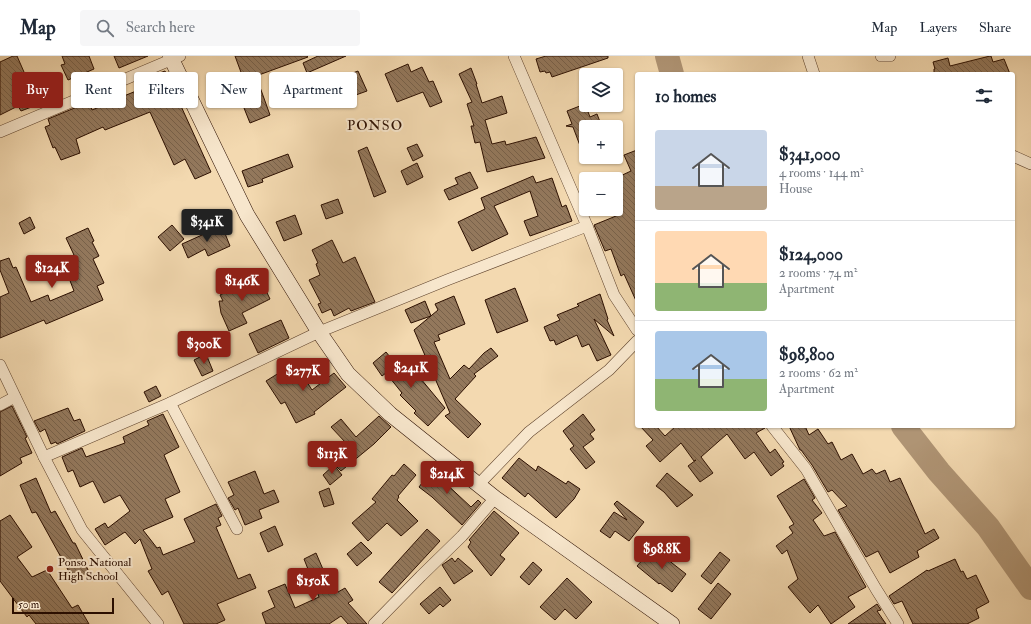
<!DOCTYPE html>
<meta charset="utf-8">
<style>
:root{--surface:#fff;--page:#f6f6f7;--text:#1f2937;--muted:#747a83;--line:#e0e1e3;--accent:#8f2418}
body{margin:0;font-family:"IM FELL Double Pica",serif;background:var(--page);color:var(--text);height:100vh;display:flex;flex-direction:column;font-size:15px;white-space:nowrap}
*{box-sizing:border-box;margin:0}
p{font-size:13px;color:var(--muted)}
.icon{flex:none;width:22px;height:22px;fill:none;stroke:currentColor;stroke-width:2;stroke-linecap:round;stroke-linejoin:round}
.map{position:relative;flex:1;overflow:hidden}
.details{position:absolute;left:635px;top:16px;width:380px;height:356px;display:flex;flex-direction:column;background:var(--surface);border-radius:4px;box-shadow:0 1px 3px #0004}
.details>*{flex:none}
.banner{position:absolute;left:12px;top:16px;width:380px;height:36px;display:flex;gap:8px}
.fabs{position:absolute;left:579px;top:12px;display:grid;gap:8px}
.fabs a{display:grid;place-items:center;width:44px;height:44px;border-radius:4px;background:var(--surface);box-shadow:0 1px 3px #0004;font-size:20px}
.scale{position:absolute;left:12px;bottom:10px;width:102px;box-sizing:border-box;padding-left:4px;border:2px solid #2c0f00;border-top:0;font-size:11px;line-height:14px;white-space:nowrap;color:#2c0f00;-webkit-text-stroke:3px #f7e6cc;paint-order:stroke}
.price{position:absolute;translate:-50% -34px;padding:0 9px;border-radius:4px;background:var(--accent);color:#fff;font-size:13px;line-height:26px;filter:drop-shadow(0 1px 2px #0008)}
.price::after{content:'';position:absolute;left:50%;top:24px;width:12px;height:9px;margin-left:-6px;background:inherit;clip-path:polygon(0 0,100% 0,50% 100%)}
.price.on{background:#222;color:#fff}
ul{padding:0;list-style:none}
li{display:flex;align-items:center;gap:12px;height:100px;padding:0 20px}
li+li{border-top:1px solid var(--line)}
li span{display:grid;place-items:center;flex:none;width:112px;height:80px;border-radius:4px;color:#555}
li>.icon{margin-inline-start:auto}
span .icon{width:48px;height:48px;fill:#fffc;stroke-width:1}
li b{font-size:17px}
h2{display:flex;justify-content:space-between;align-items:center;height:48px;padding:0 20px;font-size:17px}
.chip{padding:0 14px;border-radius:4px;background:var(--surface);box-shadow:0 1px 3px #0004;font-size:14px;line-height:36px}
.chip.on{background:var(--accent);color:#fff}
header{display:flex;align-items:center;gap:24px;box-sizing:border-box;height:56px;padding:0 20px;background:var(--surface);border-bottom:1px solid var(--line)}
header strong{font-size:19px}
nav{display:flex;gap:22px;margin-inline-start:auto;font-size:14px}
.search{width:280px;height:36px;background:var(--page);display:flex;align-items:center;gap:10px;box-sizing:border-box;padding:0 14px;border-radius:4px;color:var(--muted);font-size:15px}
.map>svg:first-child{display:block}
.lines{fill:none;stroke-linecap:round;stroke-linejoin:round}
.river{stroke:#af9474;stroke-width:24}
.building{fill:url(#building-back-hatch);stroke:#2c0f00}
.minor-casing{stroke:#5e422c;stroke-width:12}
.secondary-casing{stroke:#2c0f00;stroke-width:16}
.minor{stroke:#f7e6cc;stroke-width:11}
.secondary{stroke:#f7e6cc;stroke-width:15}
.poi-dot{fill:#8f2418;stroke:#f7e6cc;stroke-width:1.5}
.labels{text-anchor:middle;stroke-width:4;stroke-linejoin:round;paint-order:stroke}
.poi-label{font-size:12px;fill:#2c0f00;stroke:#f7e6cc;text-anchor:start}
.quarter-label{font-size:14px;letter-spacing:1px;fill:#2c0f00;stroke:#f7e6cc}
</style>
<header>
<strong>Map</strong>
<div class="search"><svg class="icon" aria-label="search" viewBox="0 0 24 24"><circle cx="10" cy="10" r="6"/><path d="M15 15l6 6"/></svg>Search here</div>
<nav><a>Map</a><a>Layers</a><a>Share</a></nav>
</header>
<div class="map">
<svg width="1031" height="568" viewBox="0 0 1031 568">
<defs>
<pattern id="building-back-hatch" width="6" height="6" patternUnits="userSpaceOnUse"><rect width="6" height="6" fill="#93785c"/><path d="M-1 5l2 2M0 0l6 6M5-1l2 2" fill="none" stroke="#78614a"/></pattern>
</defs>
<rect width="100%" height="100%" fill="#f3d9b0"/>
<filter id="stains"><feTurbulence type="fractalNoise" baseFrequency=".005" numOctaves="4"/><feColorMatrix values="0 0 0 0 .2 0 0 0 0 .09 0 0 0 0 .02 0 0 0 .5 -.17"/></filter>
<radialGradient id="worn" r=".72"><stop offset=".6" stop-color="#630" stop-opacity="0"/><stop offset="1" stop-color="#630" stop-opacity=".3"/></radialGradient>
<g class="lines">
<g class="river">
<path d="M667 0 672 18"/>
<path d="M903 370 939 416 988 471 1031 532"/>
</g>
</g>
<g class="building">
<path d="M13 0H17L24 16 21 18 34 50 21 55 18 50 0 59V6Z"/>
<path d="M62 0H89L94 13 68 24 61 9 65 8Z"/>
<path d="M114 0H148L119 12Z"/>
<path d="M235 0H307L308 1 256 20 270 59 250 67 240 42 249 38Z"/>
<path d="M318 0H346L307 17 303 7Z"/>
<path d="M546 0H608V2L552 21 550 16 546 17 545 15 540 16 536 3Z"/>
<path d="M990 0H991L993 6 1004 3 1010 18H934V13H935L933 6 948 2 950 10Z"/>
<path d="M408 8 411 16 422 11 429 26 433 25 442 46 430 51 423 36 397 46 385 18Z"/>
<path d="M471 12 477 28H476L482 47 502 40 507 57 485 64 492 88 505 85 506 89 536 81 545 102 487 116 480 86 475 87 471 70H474L467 48 472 46 459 18Z"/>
<path d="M165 15 211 116 195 123 185 103 174 109 150 56 105 74 103 71 76 83 80 97 61 104 55 91 53 92 45 71 50 69 48 63 89 46 92 54 114 45V44L146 31 143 23Z"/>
<path d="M358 15 367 35 353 40 345 20Z"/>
<path d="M585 48 590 61 597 58 602 71H586L585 103 573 71 566 70 572 68 567 55Z"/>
<path d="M417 88 423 100 413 105 407 92Z"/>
<path d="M367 91 386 136 374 141 358 95Z"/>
<path d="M637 94V247L624 218 621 220 611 193 605 195 594 169 616 160V122L631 115 624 99Z"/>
<path d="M288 98 293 111 262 123 263 126 248 131 242 115Z"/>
<path d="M417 107 423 121 407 129 401 115Z"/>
<path d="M470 116 478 132 449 144 444 134 458 128 455 122Z"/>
<path d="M533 120 536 127 552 122 562 151 566 149 572 165 530 180 524 165 538 160 530 135 494 150 508 178 472 195 458 166 485 153 481 142Z"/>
<path d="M338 143 343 157 326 163 321 149Z"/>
<path d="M295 159 302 178 284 185 276 166Z"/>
<path d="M30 161 35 172 24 178 19 167Z"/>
<path d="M172 169 184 183 170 195 158 181Z"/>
<path d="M222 170 230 190 208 200 205 193 188 202 182 188Z"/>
<path d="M88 172 94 185 92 186 99 200 93 203 104 227 97 230 103 244 46 268 44 264 0 282V241L9 237 0 214V205L9 202 13 212 16 211 31 246 48 239 50 245 74 235 62 204 74 199 66 182Z"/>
<path d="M332 184 343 207 355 201 375 246 351 255 349 252 334 260 331 253 322 257 318 248 321 247 309 224 320 219 316 208 318 207 312 194Z"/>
<path d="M259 220 270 243 242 257 247 267 229 275 221 257 219 245H223L220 239Z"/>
<path d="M515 232 528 265 497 277 485 244Z"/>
<path d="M600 238 608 263 607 264 614 280 594 263 611 299 597 305 589 288 582 291 577 279 556 289 554 284 550 285 544 271 560 264 557 259 579 250 577 248Z"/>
<path d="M454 240 465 268 438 279 440 284 434 286 450 323 464 309 469 313 484 297 491 292 498 300 474 318 476 320 455 343 481 368 468 382 445 360 450 357 414 274 438 254 435 248Z"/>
<path d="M425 245 431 260 411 267 405 254Z"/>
<path d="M281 264 289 282 258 297 249 278Z"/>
<path d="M386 296 398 311 406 305 445 352 428 370 414 357 416 355 400 339 402 337 386 317 382 320 373 307Z"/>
<path d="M206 298 213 315 202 320 194 304Z"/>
<path d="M295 307 312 334 334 317 346 331 314 356 315 358 296 367 285 346 281 348 266 325Z"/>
<path d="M156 330 161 340 149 346 144 336Z"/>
<path d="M12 350 27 381 25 382 32 397 20 402 22 407 0 420V356Z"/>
<path d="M68 352 74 365 80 363 85 375 57 388 56 386 51 388 45 373 40 376 34 365Z"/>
<path d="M163 358 179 391 164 399 180 436 165 443 173 461 143 474 157 492 160 491 163 499 195 486 184 463 216 448 222 460 218 462 221 469 216 471 238 523 250 518 256 532 217 548 225 564 216 568H184L168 535 162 539 148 515 152 513 140 483 135 488 125 476 105 489 95 473 105 467 108 472 130 455 120 439 104 447 93 425 80 431 73 414 68 416 62 401 82 392 86 401 125 387 123 381 149 369 147 365Z"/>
<path d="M583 358 595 374 590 378 594 383 583 391 595 406 586 413 570 393 574 390 563 375Z"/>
<path d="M379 360 391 371 374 388 341 415 329 403 346 387 331 371 341 363 356 381Z"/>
<path d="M640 370H656L665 380 676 370H765V372L756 377 770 397 775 393 784 406 782 407 784 410 771 420 754 396 745 403 727 378 701 401 713 417 700 426 688 410 696 404 694 405 681 387 660 406 646 390 653 384Z"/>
<path d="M789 370H805L809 379 818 373 828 388 832 386 841 404 852 398 863 418 872 413 876 418 885 414 890 426 900 422 925 478 934 473 939 482 917 495 919 501 890 517 878 495 866 501 838 454 847 450 832 434 828 436 812 409 801 394H800Z"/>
<path d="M519 402 536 415 538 410 566 428 568 425 580 433 574 443 556 462 528 437 525 441 502 422Z"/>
<path d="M437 407 448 416 442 424 471 451 478 444 481 447 462 469 432 441 419 431Z"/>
<path d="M404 408 416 419 398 440 399 441 397 444 418 465 401 480 387 467 368 485 352 467 376 446 372 443 392 419 394 420Z"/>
<path d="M334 409 342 419 330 429 323 419Z"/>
<path d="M255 415 264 438 274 434 279 446 259 454 262 462 245 469 238 452 235 454 228 442 234 439 228 426Z"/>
<path d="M667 417 693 439 677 451 664 436 656 430Z"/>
<path d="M36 422 51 457 55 455 73 487H75L89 516 73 523 36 456 32 457 20 429Z"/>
<path d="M804 423 815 442 812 444 822 457 813 464 824 480 835 476 866 531 848 541 855 551 831 568 818 549 810 557 788 531 798 523 787 494 782 498 776 490 793 477 789 471 794 468 777 440Z"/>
<path d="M329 432 334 448 324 451 319 436Z"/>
<path d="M617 445 644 466 629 485 615 475 610 482 600 475 614 456 627 464 614 448Z"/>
<path d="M494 455 519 477 500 499 505 503 491 520 468 491 471 486 469 484Z"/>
<path d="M10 459 32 491 17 501 32 521 47 514 72 552 78 549 89 568H36L29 559 27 561 0 525V465Z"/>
<path d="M275 470 283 489 268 496 260 477Z"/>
<path d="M427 473 440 485 392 537 379 526Z"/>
<path d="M361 486 372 497 357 510 347 498Z"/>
<path d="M653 492 686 518 672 536 660 527 659 528 637 510Z"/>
<path d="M720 496 730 504 711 528 701 520Z"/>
<path d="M316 497 325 518 327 517 335 535 336 533 338 536 345 532 353 544 348 547 367 568H348L341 560 329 568H266L262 557 275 551 268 535 285 528 295 552 319 541 304 503Z"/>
<path d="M452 502 455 506 458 502 473 515 454 528 442 509Z"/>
<path d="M955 503 961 516 963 515 967 523 976 519 989 546 976 553 979 562 967 568H913L902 545 894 548 889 540 927 514 928 515Z"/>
<path d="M533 506 542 514 529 529 520 521Z"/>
<path d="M567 522 592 546 576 563 565 553 555 564 540 551Z"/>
<path d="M718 527 731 538 711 563 698 553Z"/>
<path d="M440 531 451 544 443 551 440 548 429 558 420 548Z"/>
<path d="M877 548 881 554 877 555 886 568H848Z"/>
</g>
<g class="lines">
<g class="minor-casing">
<g id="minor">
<path d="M514 0 587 170 614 239 637 274"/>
<path d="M808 0 814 18"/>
<path d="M881 0H890"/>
<path d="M0 76 180 0"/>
<path d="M1013 100 1031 108"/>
<path d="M0 309 44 401 82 474 158 568"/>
<path d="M170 347 237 473"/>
<path d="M0 349 15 341"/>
<path d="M772 370 806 413 876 533 898 568"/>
<path d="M44 401 170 347 319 276 447 224 587 170"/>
<path d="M479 428 529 376 609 314 637 285"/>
<path d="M374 568 421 520 462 480 495 442"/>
</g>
</g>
<g class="secondary-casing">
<path id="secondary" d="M170 0 247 159 319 276 348 318 390 358 495 442 672 568"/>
</g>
<use href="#minor" class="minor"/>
<use href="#secondary" class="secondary"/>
</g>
<circle class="poi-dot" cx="50" cy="513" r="4"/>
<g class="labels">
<g class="poi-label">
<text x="58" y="510">Ponso National<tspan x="58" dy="14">High School</tspan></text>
</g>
<g class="quarter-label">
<text x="375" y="74">PONSO</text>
</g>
</g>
<rect width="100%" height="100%" filter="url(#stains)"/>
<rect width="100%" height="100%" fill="url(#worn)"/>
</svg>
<div class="fabs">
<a><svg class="icon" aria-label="layers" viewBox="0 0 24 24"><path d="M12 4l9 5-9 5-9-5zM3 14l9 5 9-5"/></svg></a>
<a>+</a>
<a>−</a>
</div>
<div class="scale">50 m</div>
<b class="price on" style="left:207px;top:187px">$341K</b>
<b class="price" style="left:52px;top:233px">$124K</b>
<b class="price" style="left:242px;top:246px">$146K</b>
<b class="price" style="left:204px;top:309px">$300K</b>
<b class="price" style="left:411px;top:333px">$241K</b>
<b class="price" style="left:303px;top:336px">$277K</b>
<b class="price" style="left:332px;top:419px">$113K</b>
<b class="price" style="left:447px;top:439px">$214K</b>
<b class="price" style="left:662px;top:514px">$98.8K</b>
<b class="price" style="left:313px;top:546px">$150K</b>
<div class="banner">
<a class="chip on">Buy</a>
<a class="chip">Rent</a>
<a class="chip">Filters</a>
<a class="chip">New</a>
<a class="chip">Apartment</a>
</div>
<section class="details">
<h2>10 homes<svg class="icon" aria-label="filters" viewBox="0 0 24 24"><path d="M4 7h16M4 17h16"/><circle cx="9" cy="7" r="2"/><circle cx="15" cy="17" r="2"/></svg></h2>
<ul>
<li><span style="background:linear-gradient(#c9d6e8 70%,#b9a48a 0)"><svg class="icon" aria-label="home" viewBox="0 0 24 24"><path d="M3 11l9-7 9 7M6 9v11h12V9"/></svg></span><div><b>$341,000</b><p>4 rooms · 144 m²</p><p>House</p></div></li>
<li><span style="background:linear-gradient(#ffd9b3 65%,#8fb573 0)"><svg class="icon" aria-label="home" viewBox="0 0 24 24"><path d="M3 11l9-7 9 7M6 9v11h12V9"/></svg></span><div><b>$124,000</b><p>2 rooms · 74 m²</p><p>Apartment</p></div></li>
<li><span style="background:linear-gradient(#a9c7e8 60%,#8fb573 0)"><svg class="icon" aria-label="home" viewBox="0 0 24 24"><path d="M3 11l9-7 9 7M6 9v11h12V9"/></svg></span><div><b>$98,800</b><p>2 rooms · 62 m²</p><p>Apartment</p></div></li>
</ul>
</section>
</div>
